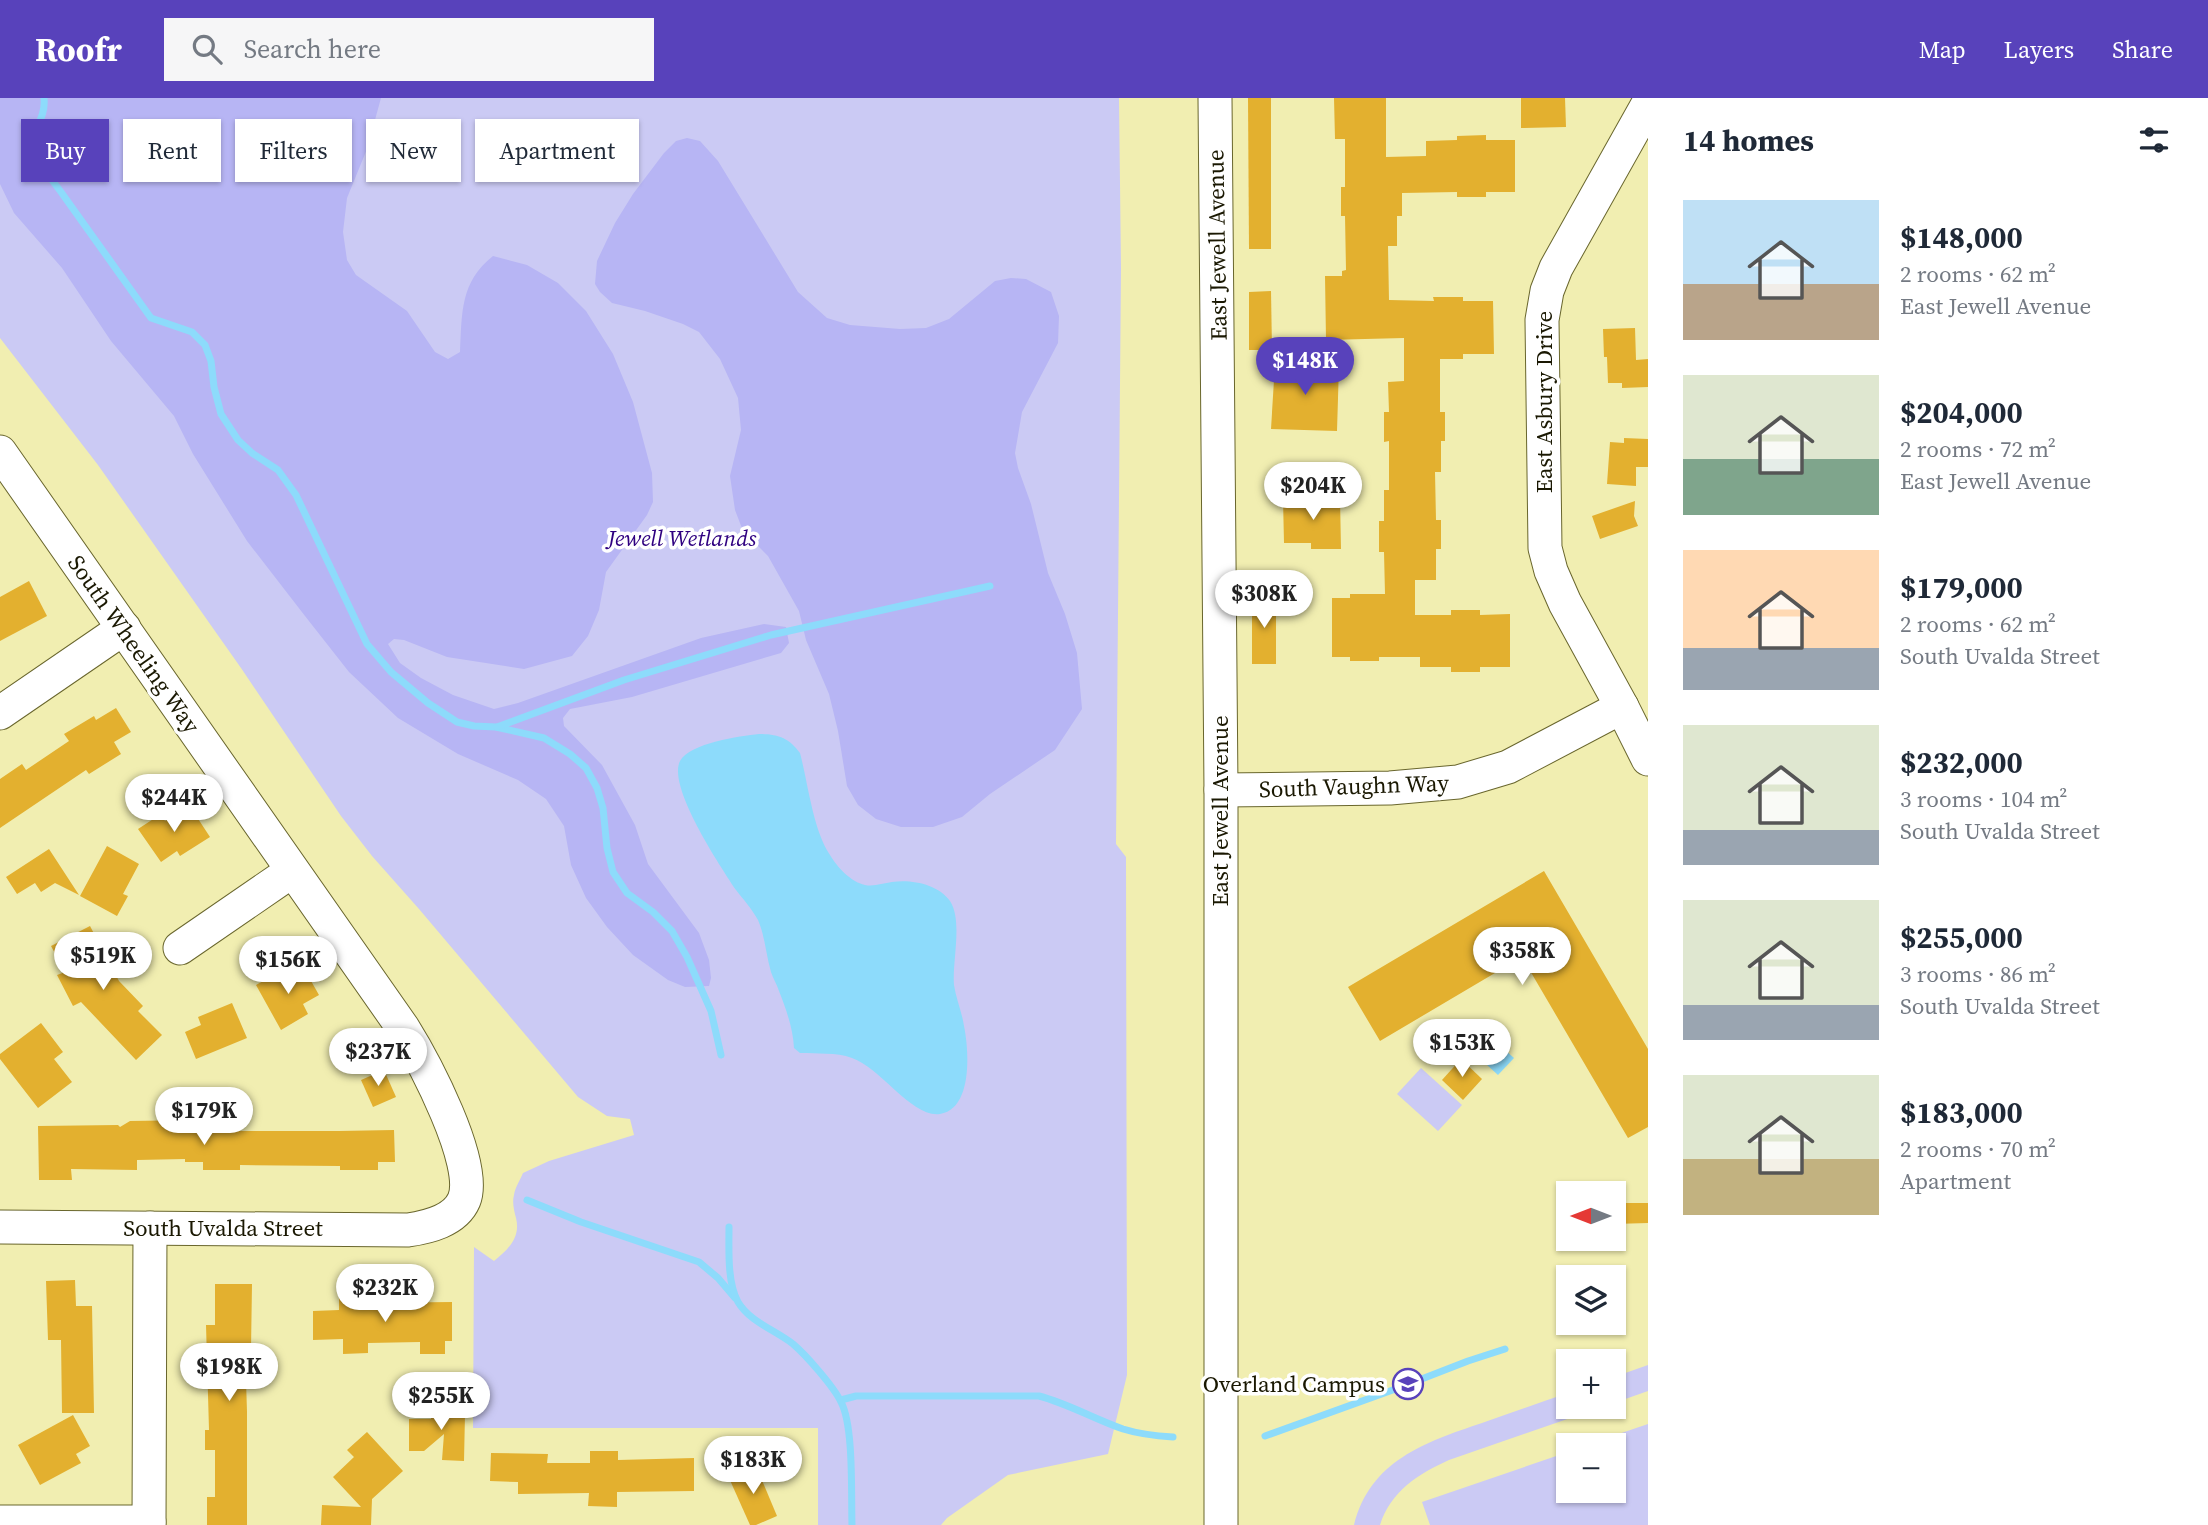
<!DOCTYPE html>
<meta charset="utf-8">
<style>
:root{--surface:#fff;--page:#f6f6f7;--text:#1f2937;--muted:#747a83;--accent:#5842bb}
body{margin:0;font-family:"Source Serif 4",serif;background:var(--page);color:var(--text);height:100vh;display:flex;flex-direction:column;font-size:26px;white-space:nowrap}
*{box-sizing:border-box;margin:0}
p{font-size:23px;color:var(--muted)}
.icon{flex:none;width:38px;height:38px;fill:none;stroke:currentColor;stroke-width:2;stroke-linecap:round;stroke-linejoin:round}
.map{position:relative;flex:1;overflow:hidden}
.sheet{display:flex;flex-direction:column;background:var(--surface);width:560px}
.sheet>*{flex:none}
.top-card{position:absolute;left:21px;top:21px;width:665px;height:63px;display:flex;gap:14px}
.needle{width:46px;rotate:270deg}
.tools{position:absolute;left:1556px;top:1083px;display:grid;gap:14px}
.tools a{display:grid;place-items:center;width:70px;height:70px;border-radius:0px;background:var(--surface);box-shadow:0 2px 5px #0004;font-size:35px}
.price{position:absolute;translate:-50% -60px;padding:0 16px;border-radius:24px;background:#fff;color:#222;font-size:23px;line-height:46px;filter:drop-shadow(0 2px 4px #0008)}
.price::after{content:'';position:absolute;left:50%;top:42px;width:21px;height:16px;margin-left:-10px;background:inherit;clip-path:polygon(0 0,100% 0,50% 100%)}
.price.on{background:var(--accent);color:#fff}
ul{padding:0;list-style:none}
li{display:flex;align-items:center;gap:21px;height:175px;padding:0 35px}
li span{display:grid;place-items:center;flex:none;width:196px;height:140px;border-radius:0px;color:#555}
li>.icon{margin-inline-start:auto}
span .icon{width:84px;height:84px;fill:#fffc;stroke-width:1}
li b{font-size:30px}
h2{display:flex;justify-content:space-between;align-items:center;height:84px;padding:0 35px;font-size:30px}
.chip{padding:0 24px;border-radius:0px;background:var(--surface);box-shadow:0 2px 5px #0004;font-size:24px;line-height:63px}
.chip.on{background:var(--accent);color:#fff}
header{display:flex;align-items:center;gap:42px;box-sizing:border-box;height:98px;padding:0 35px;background:var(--accent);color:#fff}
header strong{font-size:33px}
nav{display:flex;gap:38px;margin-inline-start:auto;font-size:24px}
.search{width:490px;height:63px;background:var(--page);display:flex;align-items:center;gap:18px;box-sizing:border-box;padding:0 24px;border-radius:0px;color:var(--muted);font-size:26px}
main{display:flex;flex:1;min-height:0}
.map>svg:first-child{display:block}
.green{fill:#cbcaf4}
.forest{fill:#b7b5f4}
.water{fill:#8ddbfb}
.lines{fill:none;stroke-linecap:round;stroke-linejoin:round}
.stream{stroke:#8ddbfb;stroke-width:7}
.building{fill:#e3b02f}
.minor-casing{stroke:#69662d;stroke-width:35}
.minor{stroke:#fff;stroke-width:33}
.labels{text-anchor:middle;stroke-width:7;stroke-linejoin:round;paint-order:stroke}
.street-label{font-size:23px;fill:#1a1802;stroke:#fff}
.park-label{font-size:23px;font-style:italic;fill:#2f0080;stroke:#fff}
.poi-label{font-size:23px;fill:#1a1802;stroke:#fff;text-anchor:end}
</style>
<header>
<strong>Roofr</strong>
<div class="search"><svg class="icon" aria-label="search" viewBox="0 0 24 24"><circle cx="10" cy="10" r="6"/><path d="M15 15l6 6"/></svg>Search here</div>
<nav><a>Map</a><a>Layers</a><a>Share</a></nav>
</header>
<main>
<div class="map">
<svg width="1648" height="1427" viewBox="0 0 1648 1427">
<rect width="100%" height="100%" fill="#f1eeb1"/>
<g class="green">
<path d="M0 0H1119L1121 171 1116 746 1126 759 1127 1277 1108 1356 1008 1377 947 1420 941 1427H818V1330H473L474 1149 494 1163C508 1152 521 1139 516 1120 514 1112 512 1104 514 1097 515 1090 520 1082 523 1075L549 1063 634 1037 630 1021 607 1018 578 999 419 811 372 758 341 718 241 570 98 367 0 240Z"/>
<path d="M1421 970 1462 1007 1438 1033 1397 996Z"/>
<path d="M1648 1267V1293L1614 1305V1279Z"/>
<path d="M1568 1295V1309H1602L1449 1362C1418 1376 1391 1393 1380 1427H1354C1370 1363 1425 1344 1482 1325 1510 1315 1539 1305 1568 1295Z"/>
<path d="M1648 1326V1427H1430L1422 1404 1568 1354V1393H1614V1348L1586 1347Z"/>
</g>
<g class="forest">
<path d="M0 0H381L367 51 347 100 343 134 347 162 356 177 407 213 435 254 448 261 460 254C462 215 460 184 493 158L527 167 558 185 586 213 613 256 633 304 652 375 653 404 647 417 606 474 599 512 588 538 572 558 524 571 447 559 404 542 394 541 388 546 400 565 421 580 453 597 494 611 518 605 701 540 764 526 786 529 789 545 781 555 632 599 570 611 563 620 564 628 602 667 635 727 648 766 699 835 709 862 711 880 709 888 685 889 668 882 633 857 607 829 586 800 571 767 564 728 546 701 518 682 458 656 398 620 349 574 305 518 247 443 193 356 174 318 111 243 62 170 14 115 0 86Z"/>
<path d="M687 40 700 43 718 63 798 194 827 220 850 227 900 231 926 230 949 221 995 183 1011 180 1026 181 1051 194 1059 218 1058 245 1022 314 1015 355 1018 370 1031 406 1048 475 1065 516 1077 555 1082 611 1055 652 990 696 962 719 933 729H901L876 721 858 707 847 688 838 633 829 596 806 542 799 513 768 458 743 433 735 412 730 378 741 332 738 300 720 261 699 234 683 226 645 213 612 205 600 194 595 186 597 163 615 125 633 96 664 55 676 43Z"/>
</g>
<g class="water">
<path d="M759 636C778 636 789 640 800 655 808 685 813 732 830 757 837 769 851 784 865 787 874 789 883 785 892 784 911 781 938 786 950 803 963 823 952 863 954 887 956 901 962 914 964 928 969 952 973 1011 940 1016 912 1020 881 970 852 960 836 954 817 956 800 955L794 950C793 930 786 911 779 893 777 887 773 880 771 874 766 857 765 838 758 822 752 811 743 801 736 792 721 769 667 689 680 663 690 645 740 638 759 636Z"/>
<path d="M1481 931 1514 960 1498 977 1466 948Z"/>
</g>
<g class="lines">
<g class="stream">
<path d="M44 0C47 26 21 41 32 70L49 78 61 94 151 220 192 234 205 247 211 263 214 289 221 316 238 342 252 355 278 372 296 397 367 546 391 574 428 605 457 624 474 628 496 629 544 640 570 656 586 670 597 690 603 710 607 750 613 774 627 795 653 814 672 833 687 859 711 913 721 957"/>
<path d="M497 629 624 582 771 537 990 488"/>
<path d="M527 1102 581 1124 699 1164 718 1180 735 1200"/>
<path d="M729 1129C729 1150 727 1185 738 1204 750 1224 775 1232 793 1246 806 1257 834 1289 841 1304 854 1328 851 1398 852 1427"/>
<path d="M841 1302 856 1298H1039C1069 1306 1094 1321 1123 1331 1139 1336 1156 1338 1173 1339"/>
<path d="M1265 1338 1401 1289 1468 1263 1505 1251"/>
</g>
</g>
<g class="building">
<path d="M1248 0H1271V151H1249Z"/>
<path d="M1334 0H1386V59L1426 58V43L1457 42V38L1486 37V42H1515V94H1486V99H1457V94L1402 95V118H1397V148H1388L1389 202 1434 203 1433 199H1463V203H1493L1494 256H1463V261H1440V314H1445V343H1441V374H1435L1436 422H1441V451H1436V482H1415V517H1451V512H1480V517L1510 516V569H1480V574H1451V569H1420V559H1379V563H1350V559H1332V500H1350V496H1385L1384 454H1379V423H1384V392H1389V343L1384 344V314H1389L1388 284 1404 283V240L1326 242 1325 178H1342V173L1346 172 1345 118H1341V89H1345V41H1335Z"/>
<path d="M1521 0H1565L1566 29 1521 30Z"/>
<path d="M1271 193 1272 252H1249V194Z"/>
<path d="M1635 230 1636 262 1648 261V289L1622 290V285H1608L1607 259H1604L1603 231Z"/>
<path d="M1275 265 1339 267 1337 333 1271 331Z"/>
<path d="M1624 340 1648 341V369H1636V388L1607 386 1610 344 1624 345Z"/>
<path d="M1340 400 1341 451H1311V445H1284L1283 401Z"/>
<path d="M1635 403 1634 418 1638 428 1600 441 1592 418Z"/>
<path d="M29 483 47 518 0 543V499Z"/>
<rect x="1252" y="497" width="24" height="69"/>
<path d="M116 610 131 634 114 644 121 656 89 676 86 672 0 730V681L22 666 26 672 69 643 64 636 94 618 96 622Z"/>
<path d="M189 707 210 739 180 758 177 753 161 764 138 731 161 716 165 723Z"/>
<path d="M107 748 139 766 123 796 128 798 117 818 80 798Z"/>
<path d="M49 751 79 797 55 785 41 794 35 785 17 796 6 779Z"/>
<path d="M1544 773 1648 951V1029L1628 1040 1522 859 1380 943 1348 889Z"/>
<path d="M90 828 119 883 143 908 138 913 162 937 136 962 81 904 73 908 57 877 65 874 51 848Z"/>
<path d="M302 867 319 897 303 906 308 916 281 932 256 887 274 877 276 882Z"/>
<path d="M232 905 247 940 196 961 185 934 201 927 198 919Z"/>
<path d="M41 925 63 954 54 961 72 984 38 1010 0 961V956Z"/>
<path d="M1461 961 1482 981 1463 1002 1442 982Z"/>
<path d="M384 972 396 999 373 1009 361 982Z"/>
<path d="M196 1016H218V1033H339L394 1032 395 1064H378V1072H340V1068L240 1067V1072H203V1064H185V1061L137 1062V1072L71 1071 72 1082H39L38 1028 118 1027 120 1029 130 1023 196 1022Z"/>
<path d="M1614 1105H1648V1125L1614 1126Z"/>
<path d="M75 1182 76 1208H92L94 1315H62L61 1242H48L46 1183Z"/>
<path d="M215 1186H252L251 1251 245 1250 247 1314V1427H207V1399H215V1352H205V1332H209L206 1227H215Z"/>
<path d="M368 1197V1205L452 1204V1243H445V1256H420V1244L368 1245V1255L343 1256V1241L313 1242V1213L339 1212V1198Z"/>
<path d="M431 1308 473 1309 465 1316 464 1363 442 1362 444 1336 424 1353H409V1321H431Z"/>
<path d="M73 1317 90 1348 76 1356 81 1365 40 1387 18 1347Z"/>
<path d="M367 1334 403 1373 372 1401 371 1427H321L322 1407 361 1409 333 1379 354 1359 347 1352Z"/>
<path d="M590 1353H618V1362L694 1360V1393L617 1394V1409L588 1408 589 1395 518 1396V1384L490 1383 491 1355 548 1356 547 1365H590Z"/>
<path d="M756 1368 777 1418 756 1427H750L729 1380Z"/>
</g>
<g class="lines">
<g class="minor-casing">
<g id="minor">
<path d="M1215 0 1221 692V1427"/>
<path d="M1648 6 1556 170 1547 193 1542 222 1545 450 1551 473 1565 505 1622 609 1648 661"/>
<path d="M0 354 403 930C423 962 479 1066 464 1102 455 1123 428 1129 408 1132L0 1129"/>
<path d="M0 615 124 530"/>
<path d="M1221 692 1390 690 1458 684 1508 669 1622 609"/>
<path d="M180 850 292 773"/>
<path d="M0 1424H149"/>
<path d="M149 1427 150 1130"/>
</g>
</g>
<use href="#minor" class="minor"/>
</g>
<defs>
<g id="school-ring" transform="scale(1.575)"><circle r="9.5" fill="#fff" stroke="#5842bb" stroke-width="1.5"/><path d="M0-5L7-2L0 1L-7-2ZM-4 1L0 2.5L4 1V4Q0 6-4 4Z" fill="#5842bb"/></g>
</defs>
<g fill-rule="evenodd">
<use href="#school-ring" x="1408" y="1286"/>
</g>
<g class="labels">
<g class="street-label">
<text transform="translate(1217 147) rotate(-91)" y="8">East Jewell Avenue</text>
<text transform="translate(1544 304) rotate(-90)" y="8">East Asbury Drive</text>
<text transform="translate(134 546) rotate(55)" y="8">South Wheeling Way</text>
<text transform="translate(1354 688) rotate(-2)" y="8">South Vaughn Way</text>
<text transform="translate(1220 713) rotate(-90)" y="8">East Jewell Avenue</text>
<text x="223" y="1138">South Uvalda Street</text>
</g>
<g class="park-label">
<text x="682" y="448">Jewell Wetlands</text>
</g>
<g class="poi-label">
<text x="1385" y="1294">Overland Campus</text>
</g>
</g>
</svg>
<div class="tools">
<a><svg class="needle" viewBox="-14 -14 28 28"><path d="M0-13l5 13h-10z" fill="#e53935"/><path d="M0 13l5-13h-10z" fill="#747a83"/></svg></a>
<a><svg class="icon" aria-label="layers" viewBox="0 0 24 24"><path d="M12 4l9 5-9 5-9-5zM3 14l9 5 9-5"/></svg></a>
<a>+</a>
<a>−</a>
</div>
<b class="price on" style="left:1305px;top:299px">$148K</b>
<b class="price" style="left:1313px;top:424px">$204K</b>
<b class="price" style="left:1264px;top:532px">$308K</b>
<b class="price" style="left:174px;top:736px">$244K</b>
<b class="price" style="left:1522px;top:889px">$358K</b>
<b class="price" style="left:103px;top:894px">$519K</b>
<b class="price" style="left:288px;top:898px">$156K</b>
<b class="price" style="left:1462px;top:981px">$153K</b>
<b class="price" style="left:378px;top:990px">$237K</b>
<b class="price" style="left:204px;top:1049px">$179K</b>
<b class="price" style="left:385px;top:1226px">$232K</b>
<b class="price" style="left:229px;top:1305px">$198K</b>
<b class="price" style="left:441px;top:1334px">$255K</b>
<b class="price" style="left:753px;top:1398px">$183K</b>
<div class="top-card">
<a class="chip on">Buy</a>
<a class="chip">Rent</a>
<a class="chip">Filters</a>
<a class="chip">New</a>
<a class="chip">Apartment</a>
</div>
</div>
<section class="sheet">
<h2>14 homes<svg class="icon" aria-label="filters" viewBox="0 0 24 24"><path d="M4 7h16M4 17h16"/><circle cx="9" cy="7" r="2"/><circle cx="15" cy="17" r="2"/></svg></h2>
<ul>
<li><span style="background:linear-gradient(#bfe0f5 60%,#b9a48a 0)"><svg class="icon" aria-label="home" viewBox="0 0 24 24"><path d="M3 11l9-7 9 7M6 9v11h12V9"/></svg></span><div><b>$148,000</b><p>2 rooms · 62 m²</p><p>East Jewell Avenue</p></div></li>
<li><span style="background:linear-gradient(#dfe7d0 60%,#7fa58c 0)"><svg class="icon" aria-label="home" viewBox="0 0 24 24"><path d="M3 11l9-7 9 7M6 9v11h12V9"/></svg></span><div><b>$204,000</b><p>2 rooms · 72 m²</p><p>East Jewell Avenue</p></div></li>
<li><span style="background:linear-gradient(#ffd9b3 70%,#9aa5b1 0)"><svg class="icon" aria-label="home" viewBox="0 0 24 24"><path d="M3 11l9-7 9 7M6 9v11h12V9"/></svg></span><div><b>$179,000</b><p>2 rooms · 62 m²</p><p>South Uvalda Street</p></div></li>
<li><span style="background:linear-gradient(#dfe7d0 75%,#9aa5b1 0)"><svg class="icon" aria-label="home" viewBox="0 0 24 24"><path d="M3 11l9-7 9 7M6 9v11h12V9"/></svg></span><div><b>$232,000</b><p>3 rooms · 104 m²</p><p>South Uvalda Street</p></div></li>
<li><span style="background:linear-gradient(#dfe7d0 75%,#9aa5b1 0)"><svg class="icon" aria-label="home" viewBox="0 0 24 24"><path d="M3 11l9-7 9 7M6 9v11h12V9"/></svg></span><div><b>$255,000</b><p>3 rooms · 86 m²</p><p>South Uvalda Street</p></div></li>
<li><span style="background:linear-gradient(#dfe7d0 60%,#c2b280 0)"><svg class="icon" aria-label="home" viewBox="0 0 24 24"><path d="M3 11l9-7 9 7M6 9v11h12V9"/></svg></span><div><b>$183,000</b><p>2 rooms · 70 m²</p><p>Apartment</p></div></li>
</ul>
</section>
</main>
